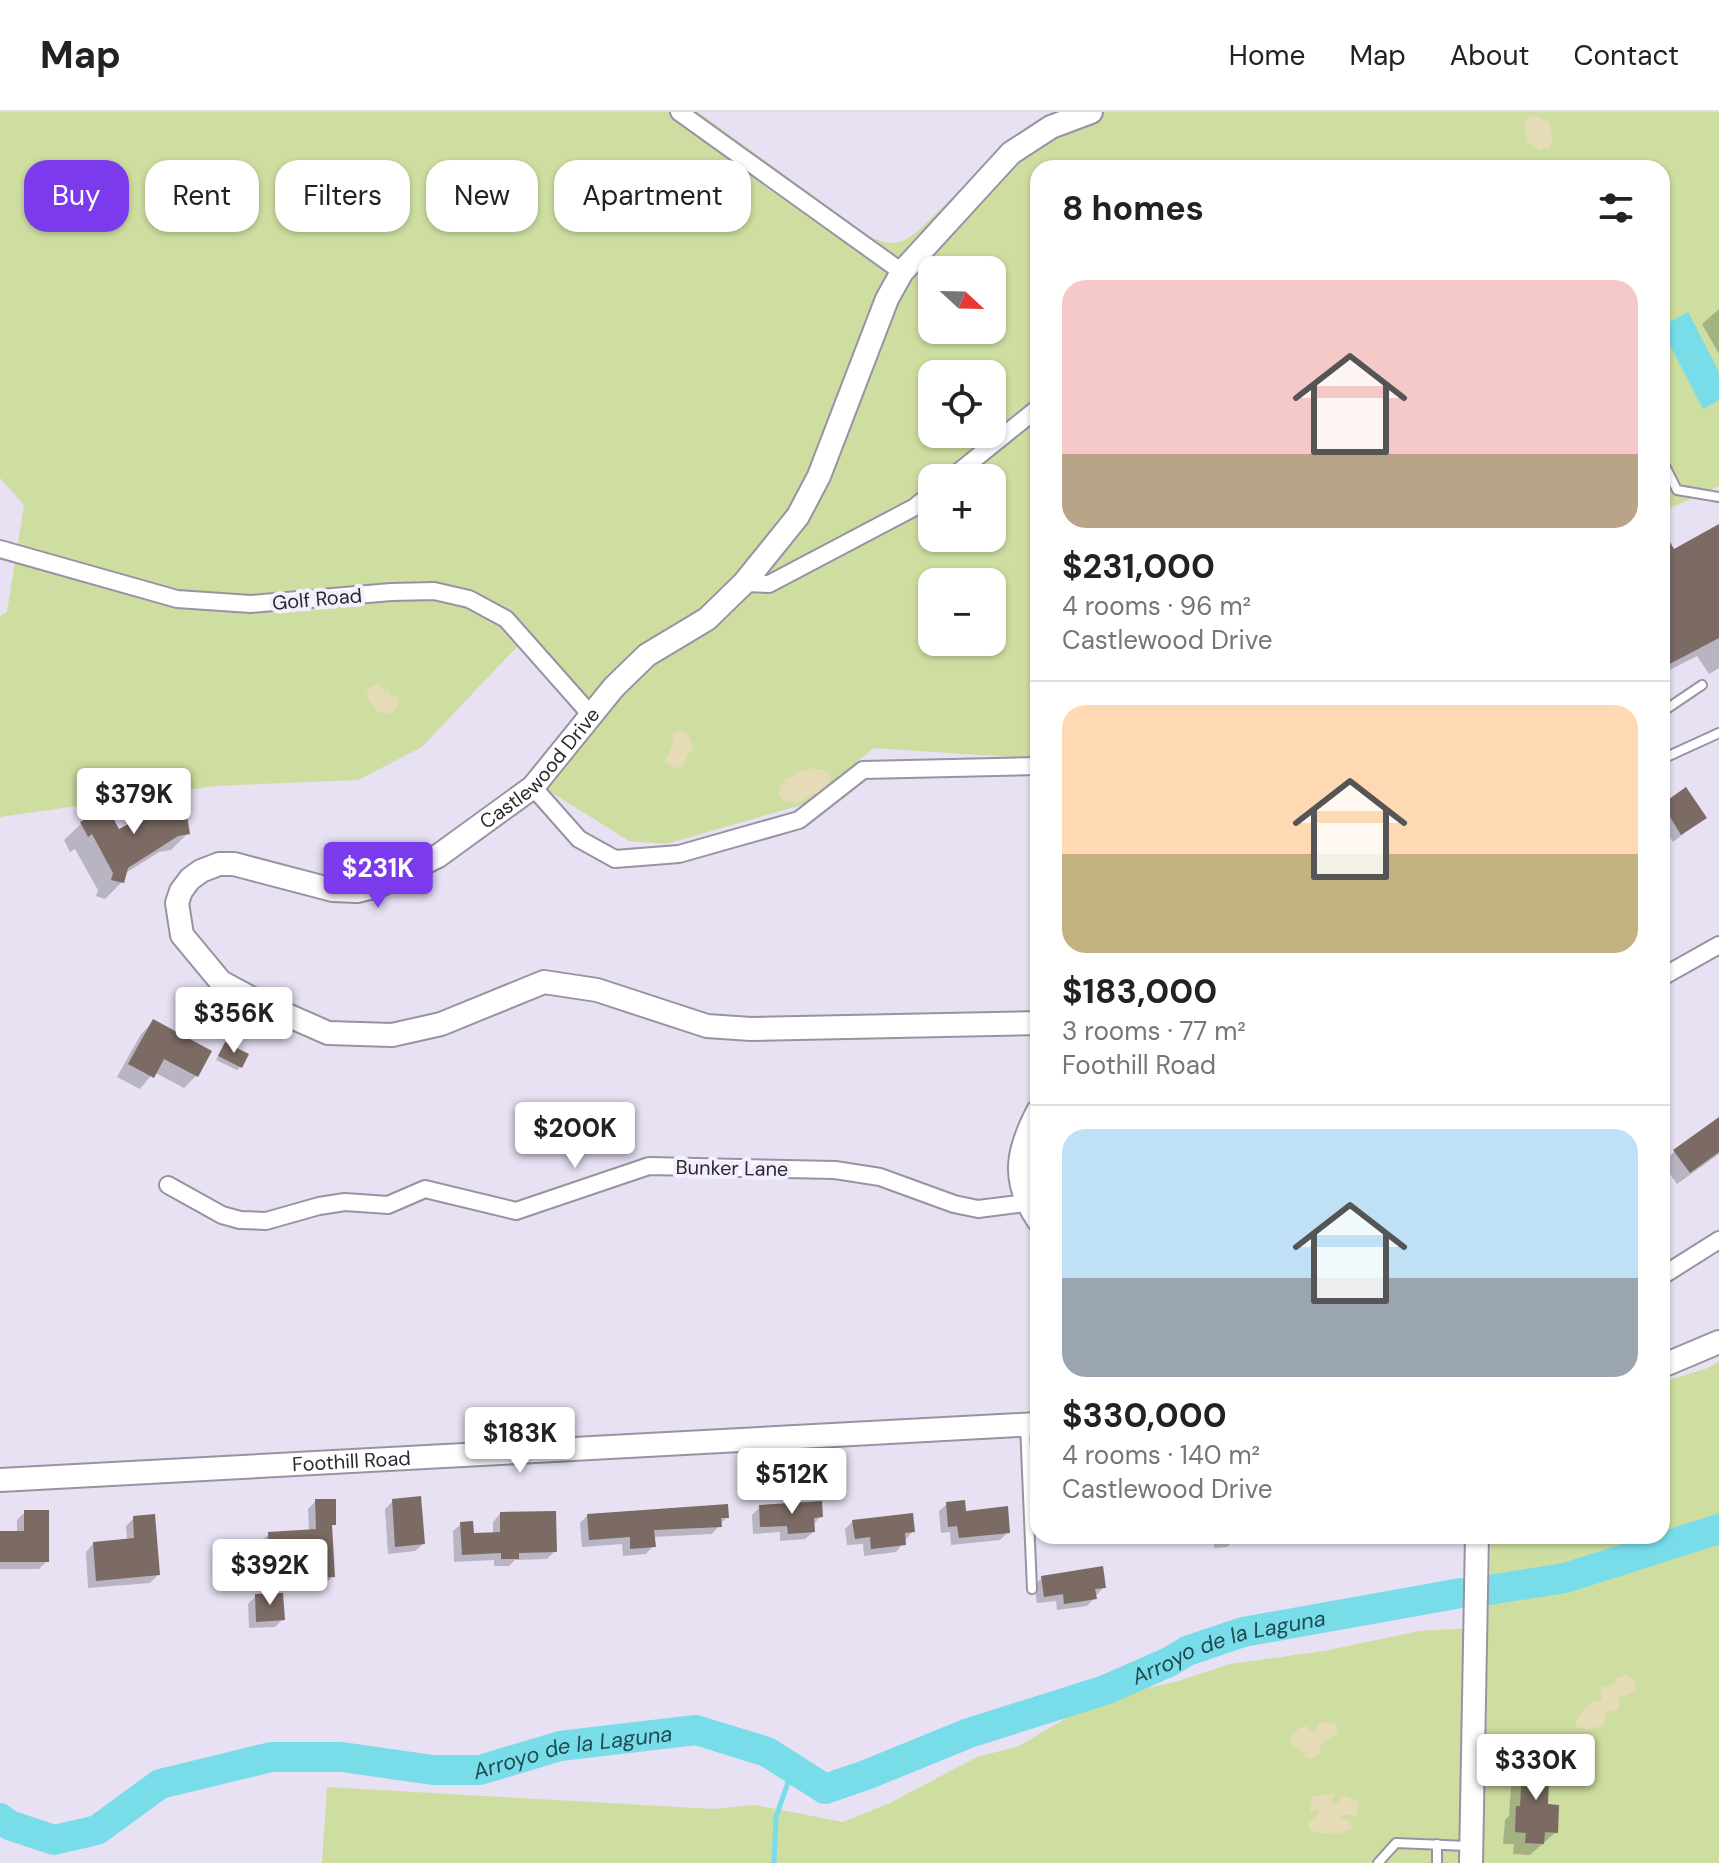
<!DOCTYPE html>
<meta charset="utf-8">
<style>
:root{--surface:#fff;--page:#f6f6f6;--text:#222;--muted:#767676;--line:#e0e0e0;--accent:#7c3aed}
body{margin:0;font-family:"DM Sans",sans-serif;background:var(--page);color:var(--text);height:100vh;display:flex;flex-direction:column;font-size:30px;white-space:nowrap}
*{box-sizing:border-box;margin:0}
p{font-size:26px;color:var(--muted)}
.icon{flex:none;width:44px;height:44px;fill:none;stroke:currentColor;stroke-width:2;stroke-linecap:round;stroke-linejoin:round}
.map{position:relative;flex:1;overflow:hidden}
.details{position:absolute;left:1030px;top:48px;width:640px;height:1384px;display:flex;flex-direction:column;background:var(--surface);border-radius:24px;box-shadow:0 2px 6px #0004}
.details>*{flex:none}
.banner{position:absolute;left:24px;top:48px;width:760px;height:72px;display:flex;gap:16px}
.needle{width:52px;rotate:112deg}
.controls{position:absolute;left:918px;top:144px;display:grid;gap:16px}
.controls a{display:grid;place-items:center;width:88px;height:88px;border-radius:16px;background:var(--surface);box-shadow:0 2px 6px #0004;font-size:40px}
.price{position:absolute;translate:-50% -68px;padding:0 18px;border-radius:8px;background:#fff;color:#222;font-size:26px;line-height:52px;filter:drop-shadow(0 2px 4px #0008)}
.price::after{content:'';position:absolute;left:50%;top:48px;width:24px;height:18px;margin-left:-12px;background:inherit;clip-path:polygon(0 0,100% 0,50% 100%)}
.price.selected{background:var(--accent);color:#fff}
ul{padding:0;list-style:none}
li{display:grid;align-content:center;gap:16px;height:424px;padding:0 32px}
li+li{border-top:2px solid var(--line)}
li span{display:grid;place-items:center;height:248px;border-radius:24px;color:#555}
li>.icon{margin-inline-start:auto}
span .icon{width:144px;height:144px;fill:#fffc;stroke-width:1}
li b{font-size:34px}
h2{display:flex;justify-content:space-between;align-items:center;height:96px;padding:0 32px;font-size:34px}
.chip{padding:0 28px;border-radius:24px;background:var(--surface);box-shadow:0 2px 6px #0004;font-size:28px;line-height:72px}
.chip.selected{background:var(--accent);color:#fff}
header{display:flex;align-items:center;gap:48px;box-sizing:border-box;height:112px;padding:0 40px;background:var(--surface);border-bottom:2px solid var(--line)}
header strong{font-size:38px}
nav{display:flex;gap:44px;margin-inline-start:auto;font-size:28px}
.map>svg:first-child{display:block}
.green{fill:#cedea0;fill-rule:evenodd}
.sand{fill:#e5dbb6}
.water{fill:#78dce9}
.shadow{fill:#0003}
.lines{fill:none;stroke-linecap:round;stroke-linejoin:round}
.stream{stroke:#78dce9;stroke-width:5}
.river{stroke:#78dce9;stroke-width:30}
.building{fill:#7c6a64}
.lane-casing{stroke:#9892a3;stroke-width:12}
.street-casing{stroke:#9892a3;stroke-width:20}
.secondary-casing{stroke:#9892a3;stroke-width:26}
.lane{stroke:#fff;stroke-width:8}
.street{stroke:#fff;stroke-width:16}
.secondary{stroke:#fff;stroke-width:22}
.labels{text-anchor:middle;stroke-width:8;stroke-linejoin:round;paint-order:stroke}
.street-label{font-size:20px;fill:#2b2930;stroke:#f4effd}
.water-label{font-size:22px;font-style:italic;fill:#1e4b51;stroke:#f4effd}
</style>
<header>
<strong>Map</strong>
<nav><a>Home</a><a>Map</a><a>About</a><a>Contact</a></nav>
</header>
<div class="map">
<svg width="1719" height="1751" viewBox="0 0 1719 1751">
<rect width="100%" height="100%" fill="#e7e1f3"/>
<g class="green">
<path d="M0 0H698L870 125C894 134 898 134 919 118L1020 20 1071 0H1719V374L1662 400V56H1038V643L1026 646 874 636 805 692 666 732 629 729 541 674 605 603 528 523 422 635 358 668 215 674 0 705V504L7 500 24 393 0 366ZM932 158H992V218H932ZM932 262H992V322H932ZM932 366H992V426H932ZM932 470H992V530H932Z"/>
<path d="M1719 1250V1751H322L327 1675 713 1697 755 1693 843 1710 890 1691 977 1645 1019 1634 1092 1591 1133 1579 1175 1570 1230 1552 1324 1539 1419 1519 1488 1515 1491 1424H1662V1270L1705 1257Z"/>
</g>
<g class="sand">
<path d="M1535 3 1550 11 1552 28 1549 37 1545 35 1540 39 1528 31 1524 14 1527 6Z"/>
<path d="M380 571 381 577 390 579V583L400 585 396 597 389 603 377 599 366 585 369 575Z"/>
<path d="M680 619 688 622 694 638 688 641 683 654 677 656 666 652 665 649 674 631 672 627 674 621Z"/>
<path d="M811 656 824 658 831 664 829 676 823 682 815 681 797 691 785 689 779 683 780 673 784 671 785 667 792 665 800 658 805 660Z"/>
<path d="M1626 1563 1634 1568 1636 1579 1619 1586V1597L1607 1600 1604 1613 1586 1618 1577 1615 1575 1610C1586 1595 1584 1592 1602 1588L1600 1576 1615 1572V1567Z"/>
<path d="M1324 1610 1337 1612V1621L1319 1634 1321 1640 1311 1647 1305 1645 1300 1636 1292 1635 1291 1625 1299 1616 1306 1614 1314 1621 1318 1612Z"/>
<path d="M1335 1681 1331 1690 1337 1691 1342 1683 1360 1690 1356 1704 1342 1702 1341 1707 1350 1709 1352 1715C1340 1725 1323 1723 1310 1718L1308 1712 1319 1701 1316 1698 1310 1700 1311 1685Z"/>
</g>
<path class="water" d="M1688 200 1719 260V288L1703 297 1662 218V214Z"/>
<g class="shadow">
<path d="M1719 197V242L1702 212Z"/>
<path d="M1719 423V556L1709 562 1697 544 1662 562V435L1674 440Z"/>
<path d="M1685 678 1704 706 1673 730 1662 714V694Z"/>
<path d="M107 697 119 720 143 699 188 721 171 738 159 740 124 762 122 770 105 787 96 784 98 778 75 737 70 740 64 728 81 712Z"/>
<path d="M153 910 196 964 184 976 154 960 140 977 117 965 141 922Z"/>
<path d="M222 936 240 955 237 958 216 948Z"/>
<path d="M1719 1012V1042L1677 1072 1662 1051 1675 1039Z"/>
<path d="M316 1389 334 1412 330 1416 333 1464 325 1472 269 1475 268 1459 252 1460 251 1447 262 1439 261 1430 269 1422 309 1419 308 1397Z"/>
<path d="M393 1389 423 1432 415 1439 388 1442 385 1397Z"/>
<path d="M947 1392 964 1401 1008 1420 1000 1428 951 1433 950 1420 941 1421 939 1399Z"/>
<path d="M760 1395 821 1404 813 1413V1420L805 1427 780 1429V1420L753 1422 752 1403Z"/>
<path d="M25 1400 47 1449 39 1457H0V1461V1421H17V1408Z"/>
<path d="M500 1402 555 1439 547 1447 515 1448 509 1454H494V1448L454 1450 453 1419 461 1412 472 1423 493 1422V1410Z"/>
<path d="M588 1403 727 1405 712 1422 653 1425V1434L646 1442 623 1444 622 1432 582 1435 580 1411Z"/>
<path d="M134 1406 158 1463 150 1471 88 1476 86 1440 93 1432 127 1429 126 1414Z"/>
<path d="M853 1409 913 1419 896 1440 864 1444 863 1432 847 1433 845 1417Z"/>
<path d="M1213 1424H1234L1235 1427 1227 1435 1214 1436Z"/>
<path d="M1042 1466 1104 1475 1087 1494 1057 1498 1056 1489 1037 1491 1034 1473Z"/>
<path d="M256 1484 283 1507 275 1515 249 1516 248 1492Z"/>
<path d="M1524 1647 1556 1720 1530 1743 1513 1742 1514 1732H1503L1505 1708 1509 1704 1512 1659Z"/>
</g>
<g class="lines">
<path class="stream" d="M774 1751 776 1705 793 1656"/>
<g class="river">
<path d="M1489 1478 1565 1466 1719 1417"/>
<path id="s1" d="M0 1706 9 1713 54 1728 97 1718 160 1672 271 1645H342L433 1658H480L560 1634 696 1618 767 1640 825 1677 866 1663 969 1621 1105 1578 1169 1550 1187 1539 1243 1520 1461 1481"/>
</g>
</g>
<g class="building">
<path d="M1719 412V526L1662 556V416L1674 437Z"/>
<path d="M1686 675 1707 706 1681 723 1662 692Z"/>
<path d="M155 690 162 702 186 698 190 722 178 724 128 756 124 771 111 768 113 761 92 722 88 725 80 710 107 695 119 717 145 703 142 698Z"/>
<path d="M153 907 212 939 198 965 164 947 154 966 128 952Z"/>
<path d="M225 930 249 942 242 956 218 944Z"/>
<path d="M1719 1005V1040L1690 1061 1673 1038Z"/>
<path d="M421 1384 425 1432 395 1435 392 1387Z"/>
<path d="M315 1387H336V1413H332L335 1465 276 1468 275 1453H259L258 1437 269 1436 268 1420 316 1417Z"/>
<path d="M965 1388 966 1399 1008 1394 1010 1421 959 1426 957 1414 948 1415 946 1390Z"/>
<path d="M822 1389 823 1405 814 1406 815 1420 788 1422 787 1414 760 1415 759 1393Z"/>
<path d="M728 1392 729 1406H721L722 1415 654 1418 656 1435 630 1437V1425L589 1428 587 1402Z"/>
<path d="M24 1398H49V1450H0V1419H24Z"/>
<path d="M556 1399 557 1440 519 1441V1447H501V1441L462 1443 460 1410 473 1409 474 1421 500 1420V1400Z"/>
<path d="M913 1401 915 1420 905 1421 906 1433 871 1437 870 1425 855 1427 852 1408Z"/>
<path d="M155 1402 160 1463 96 1469 93 1430 134 1426 133 1404Z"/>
<path d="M1103 1454 1106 1476 1095 1477 1097 1487 1064 1492 1063 1482 1044 1485 1041 1464Z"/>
<path d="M283 1481 285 1508 256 1510 255 1482Z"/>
<path d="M1523 1645 1550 1646 1548 1692 1559 1693 1558 1721 1545 1720 1544 1732 1525 1731 1526 1721 1515 1720 1516 1694H1520Z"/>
</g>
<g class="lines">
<g class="lane-casing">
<g id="lane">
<path d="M1662 348 1677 378 1719 385"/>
<path d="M1662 600 1702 573"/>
<path d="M1662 647 1719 621"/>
<path d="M1025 1313 1032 1477"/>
<path d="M1378 1751 1396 1731 1468 1734"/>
<path d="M1437 1751V1732"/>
</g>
</g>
<g class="street-casing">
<g id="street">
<path d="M679 0 902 160"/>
<path d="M951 366 1038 296"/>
<path d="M0 437 177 487 251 492 391 480 434 479 469 487 506 507 591 603"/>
<path d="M744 471 769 472 915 395 932 381"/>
<path d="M533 675 579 727 615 747 679 742 799 708 863 658 1038 654"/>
<path d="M1662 865 1719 833"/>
<path d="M168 1073 222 1103 240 1108 266 1109 319 1094 345 1090 388 1093 425 1077 516 1099 649 1054 835 1058 880 1065 954 1092 978 1097 1026 1091"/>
<path d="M1662 1164 1719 1128"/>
</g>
</g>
<g class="secondary-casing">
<g id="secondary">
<path id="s2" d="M1038 911 751 917 707 914 597 878 544 870 441 912 392 923 328 921 262 892 221 870 182 823 177 791 181 779 190 767 201 759 219 752H234L333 778 357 779 378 774 438 744 533 675 614 575 647 543 707 507 744 471 798 404 819 364 887 187 902 160 1011 41 1051 15 1091 0"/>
<path d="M1038 999C1017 1039 1011 1068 1038 1108"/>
<path d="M1662 1254 1719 1230"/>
<path id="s3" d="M0 1368 1038 1312"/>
<path d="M1471 1751 1477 1424"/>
</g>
</g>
<use href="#lane" class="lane"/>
<use href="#street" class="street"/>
<use href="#secondary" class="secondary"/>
</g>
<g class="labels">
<g class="street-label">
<text transform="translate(317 487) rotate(-5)" y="7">Golf Road</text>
<text dy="7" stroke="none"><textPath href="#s2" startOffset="1364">Castlewood Drive</textPath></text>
<text transform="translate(732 1056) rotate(1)" y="7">Bunker Lane</text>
<text dy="7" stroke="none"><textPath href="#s3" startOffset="352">Foothill Road</textPath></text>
</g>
<g class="water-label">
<text dy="8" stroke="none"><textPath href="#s1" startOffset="1298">Arroyo de la Laguna</textPath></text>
<text dy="8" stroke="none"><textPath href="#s1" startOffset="600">Arroyo de la Laguna</textPath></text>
</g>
</g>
</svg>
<div class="controls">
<a><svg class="needle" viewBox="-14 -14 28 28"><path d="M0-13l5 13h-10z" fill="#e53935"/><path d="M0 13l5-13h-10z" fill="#767676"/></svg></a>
<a><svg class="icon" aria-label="locate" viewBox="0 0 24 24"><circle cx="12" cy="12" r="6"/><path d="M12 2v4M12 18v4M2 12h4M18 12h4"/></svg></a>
<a>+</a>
<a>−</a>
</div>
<b class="price" style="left:134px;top:724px">$379K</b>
<b class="price selected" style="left:378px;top:798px">$231K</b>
<b class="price" style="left:234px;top:943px">$356K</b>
<b class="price" style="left:575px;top:1058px">$200K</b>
<b class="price" style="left:520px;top:1363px">$183K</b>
<b class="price" style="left:792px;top:1404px">$512K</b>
<b class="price" style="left:270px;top:1495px">$392K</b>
<b class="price" style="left:1536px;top:1690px">$330K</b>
<div class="banner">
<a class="chip selected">Buy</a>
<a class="chip">Rent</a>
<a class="chip">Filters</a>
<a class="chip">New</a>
<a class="chip">Apartment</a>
</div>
<section class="details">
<h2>8 homes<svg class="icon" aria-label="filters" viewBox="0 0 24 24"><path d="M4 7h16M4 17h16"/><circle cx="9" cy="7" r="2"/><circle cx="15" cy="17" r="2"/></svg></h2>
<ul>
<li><span style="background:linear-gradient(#f6c9c9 70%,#b9a48a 0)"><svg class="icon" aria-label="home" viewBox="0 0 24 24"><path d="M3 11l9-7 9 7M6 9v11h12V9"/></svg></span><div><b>$231,000</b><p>4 rooms · 96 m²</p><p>Castlewood Drive</p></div></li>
<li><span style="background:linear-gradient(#ffd9b3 60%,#c2b280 0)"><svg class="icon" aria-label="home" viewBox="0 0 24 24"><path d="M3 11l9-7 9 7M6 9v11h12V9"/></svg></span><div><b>$183,000</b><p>3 rooms · 77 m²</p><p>Foothill Road</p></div></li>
<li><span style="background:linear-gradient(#bfe0f5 60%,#9aa5b1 0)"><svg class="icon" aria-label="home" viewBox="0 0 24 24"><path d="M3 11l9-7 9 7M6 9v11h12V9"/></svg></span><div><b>$330,000</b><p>4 rooms · 140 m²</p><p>Castlewood Drive</p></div></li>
</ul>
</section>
</div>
